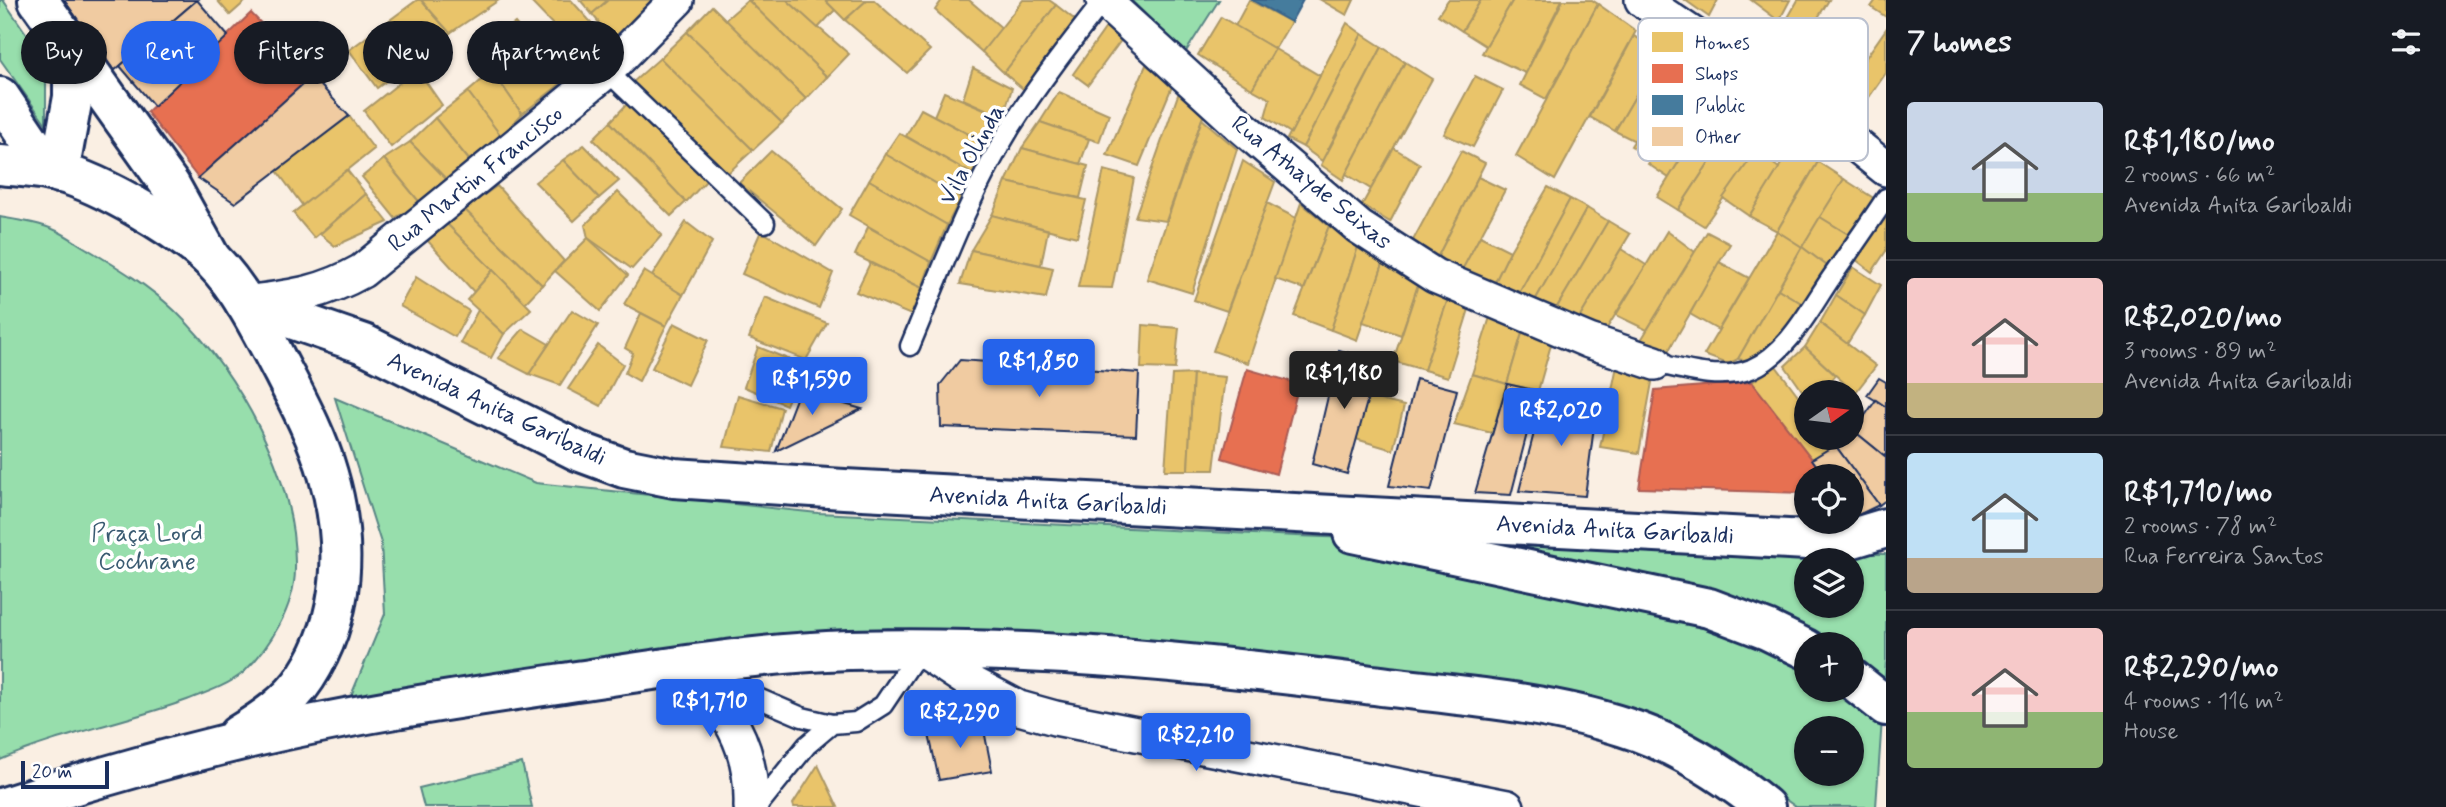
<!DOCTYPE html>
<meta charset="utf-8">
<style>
:root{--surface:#171b24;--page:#242831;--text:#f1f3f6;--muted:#9ea1a6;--line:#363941;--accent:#2563eb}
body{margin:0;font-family:Mynerve,sans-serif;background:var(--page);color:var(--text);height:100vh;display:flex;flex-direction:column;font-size:26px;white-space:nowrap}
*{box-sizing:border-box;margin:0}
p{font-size:23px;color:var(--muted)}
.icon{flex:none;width:38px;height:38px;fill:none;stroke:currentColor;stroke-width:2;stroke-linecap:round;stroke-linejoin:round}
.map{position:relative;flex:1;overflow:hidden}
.panel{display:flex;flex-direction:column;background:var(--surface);width:560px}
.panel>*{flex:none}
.guide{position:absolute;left:21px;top:21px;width:665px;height:63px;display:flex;gap:14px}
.needle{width:46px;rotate:76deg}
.tools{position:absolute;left:1794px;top:380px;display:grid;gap:14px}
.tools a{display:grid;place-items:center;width:70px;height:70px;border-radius:50%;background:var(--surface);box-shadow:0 2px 5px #0004;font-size:35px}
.scale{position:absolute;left:21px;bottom:18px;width:88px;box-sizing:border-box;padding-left:7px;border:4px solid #1b2f5e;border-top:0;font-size:19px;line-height:24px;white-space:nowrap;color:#1b2f5e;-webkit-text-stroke:5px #fff;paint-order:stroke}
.price{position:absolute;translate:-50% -60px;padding:0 16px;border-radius:7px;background:var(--accent);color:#fff;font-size:23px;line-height:46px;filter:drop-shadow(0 2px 4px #0008)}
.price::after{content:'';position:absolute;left:50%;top:42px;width:21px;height:16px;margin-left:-10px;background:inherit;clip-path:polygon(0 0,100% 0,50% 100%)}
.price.current{background:#222;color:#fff}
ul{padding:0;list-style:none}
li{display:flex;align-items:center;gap:21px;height:175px;padding:0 21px}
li+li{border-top:2px solid var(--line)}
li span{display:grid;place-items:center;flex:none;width:196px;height:140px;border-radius:7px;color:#555}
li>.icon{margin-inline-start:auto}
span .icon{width:84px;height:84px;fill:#fffc;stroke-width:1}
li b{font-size:30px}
h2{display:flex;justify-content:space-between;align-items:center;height:84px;padding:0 21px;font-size:30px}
.tag{padding:0 24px;border-radius:32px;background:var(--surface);box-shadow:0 2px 5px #0004;font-size:24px;line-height:63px}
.tag.current{background:var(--accent);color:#fff}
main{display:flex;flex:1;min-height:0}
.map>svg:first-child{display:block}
.green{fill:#97deac;stroke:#598685;stroke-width:2;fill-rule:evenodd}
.homes{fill:#e9c46a;stroke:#ab9766;stroke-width:2}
.shops{fill:#e76f51;stroke:#aa5c55;stroke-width:2}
.public{fill:#457b9d;stroke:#38648a;stroke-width:2}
.building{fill:#f0cba1;stroke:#1b2f5e;stroke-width:2}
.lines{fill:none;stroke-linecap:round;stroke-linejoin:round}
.service-casing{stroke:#1b2f5e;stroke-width:23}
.minor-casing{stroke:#1b2f5e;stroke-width:38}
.secondary-casing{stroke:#1b2f5e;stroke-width:44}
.primary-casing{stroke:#1b2f5e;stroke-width:44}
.service{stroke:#fff;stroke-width:18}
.minor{stroke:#fff;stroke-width:33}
.secondary{stroke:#fff;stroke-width:38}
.primary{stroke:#fff;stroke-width:38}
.labels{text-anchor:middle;stroke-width:7;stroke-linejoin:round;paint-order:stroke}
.street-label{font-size:24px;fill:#1b2f5e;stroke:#fff}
.park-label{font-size:24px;fill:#3a5b72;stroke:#fff}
.key{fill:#fff;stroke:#bbc1cf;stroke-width:2}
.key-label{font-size:19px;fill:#1b2f5e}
</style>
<main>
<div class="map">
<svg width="1886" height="807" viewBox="0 0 1886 807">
<rect width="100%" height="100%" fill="#faefe3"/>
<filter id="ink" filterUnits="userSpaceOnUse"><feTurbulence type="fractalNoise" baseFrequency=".0143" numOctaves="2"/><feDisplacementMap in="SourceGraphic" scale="14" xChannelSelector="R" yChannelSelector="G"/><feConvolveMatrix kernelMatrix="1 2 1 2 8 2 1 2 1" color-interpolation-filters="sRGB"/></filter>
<g filter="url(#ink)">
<g class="green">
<path d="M0 0H3L46 62V124L0 59Z"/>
<path d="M1131 0H1219L1185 53Z"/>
<path d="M0 217C18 220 40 223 57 231 68 236 78 244 89 250 119 268 149 286 175 311 240 374 297 478 295 569 295 606 270 647 244 672 229 685 205 693 187 700 126 722 60 734 0 760Z"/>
<path d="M335 398 536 483 818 513 1296 536 1802 554H1886V660L1876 807H1796L1720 753 1613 703 1254 651 888 628 350 698 385 614 381 543ZM1806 560H1852V606H1806ZM1806 644H1852V690H1806ZM1806 728H1852V774H1806Z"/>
<path d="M522 763 532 807H424L419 788Z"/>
</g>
<g class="homes">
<path d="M217 0H247L230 15Z"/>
<path d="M417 0H421L450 33 377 88 349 50Z"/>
<path d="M421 0H499L450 33Z"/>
<path d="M529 0H571L606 39 586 59Z"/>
<path d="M580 0H608L592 14Z"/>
<path d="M608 0H653L613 40 592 14Z"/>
<path d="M748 0H787L849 54 827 77Z"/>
<path d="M748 0 827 77 806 99 725 20Z"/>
<path d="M787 0H825L835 10 818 28Z"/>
<path d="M825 0H867L845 20Z"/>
<path d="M867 0H874L930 50 907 73 845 20Z"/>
<path d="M942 0H969L1003 29 982 52 935 10Z"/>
<path d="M1023 0H1049L1056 5 1004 73 982 52Z"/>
<path d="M1249 0 1291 22 1275 49 1235 26Z"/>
<path d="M1321 0H1354L1347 15Z"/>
<path d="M1448 0H1481L1462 31 1438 15Z"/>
<path d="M1481 0H1513L1486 46 1462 31Z"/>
<path d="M1513 0H1562L1525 73 1482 53Z"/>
<path d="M1563 0H1592L1598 4 1546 99 1520 85Z"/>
<path d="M1685 0H1718L1709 17Z"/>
<path d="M1751 0H1790L1779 21Z"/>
<path d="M1798 0H1829L1804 40 1782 28Z"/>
<path d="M1876 0H1886V17L1871 7Z"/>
<path d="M1598 4 1636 31 1555 180 1516 156Z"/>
<path d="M1056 5 1079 23 1028 93 1004 73Z"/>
<path d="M712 6 806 99 782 123 687 32Z"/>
<path d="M1221 17 1275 49 1252 89 1198 55Z"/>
<path d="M515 23 563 82 522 114 479 52Z"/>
<path d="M1347 23 1362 34 1303 147 1287 139Z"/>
<path d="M1107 26 1122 39 1088 85 1073 74Z"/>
<path d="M1886 29V73L1855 117 1835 102Z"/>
<path d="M687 32 782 123 753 150 660 58Z"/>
<path d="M1362 34 1382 47 1322 161 1303 147Z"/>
<path d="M1634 36 1661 52 1615 131 1590 117Z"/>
<path d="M1382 47 1405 62 1343 180 1321 165Z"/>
<path d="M1275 49 1320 76 1291 133 1265 117 1270 99 1252 89Z"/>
<path d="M1661 52 1681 65 1635 141 1615 131Z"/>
<path d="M660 58 753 150 727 174 632 83Z"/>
<path d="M1405 62 1432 79 1371 189 1346 174Z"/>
<path d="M1146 65 1173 84 1139 166 1107 155Z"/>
<path d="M1681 65 1701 78 1652 158 1631 146Z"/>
<path d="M973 68 1012 88 1003 117 963 99Z"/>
<path d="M417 69 442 105 391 147 364 111Z"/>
<path d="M492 71 522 114 501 136 468 92Z"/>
<path d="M1475 76 1503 90 1473 147 1444 134Z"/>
<path d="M1701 78 1721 94 1669 178 1648 164Z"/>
<path d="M468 92 501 136 469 160 435 118Z"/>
<path d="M944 92 1003 117 989 145 934 116Z"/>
<path d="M1059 92 1109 114 1099 142 1040 122Z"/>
<path d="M1179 92 1204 115 1202 119 1166 221 1135 217Z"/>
<path d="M1721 94 1744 109 1678 210 1657 197Z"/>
<path d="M627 104 707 180 686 202 610 122Z"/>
<path d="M921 109 989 145 972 174 906 136Z"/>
<path d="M1744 109 1772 129 1704 226 1678 210Z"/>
<path d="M349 116 374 149 303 206 277 171Z"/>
<path d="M435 118 469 160 447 180 410 142Z"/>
<path d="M1202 119 1237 149 1192 293 1147 279Z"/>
<path d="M610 122 686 202 671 216 593 139Z"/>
<path d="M1040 122 1089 139 1080 164 1022 148Z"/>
<path d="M899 133 972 174 961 198 885 154Z"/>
<path d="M410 142 447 180 421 204 384 159Z"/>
<path d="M584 145 619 181 599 198 563 160Z"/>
<path d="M1792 146 1818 162 1777 231 1749 216Z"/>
<path d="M1022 148 1088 166 1080 198 1006 182Z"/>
<path d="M1394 148 1420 164 1390 222 1362 205Z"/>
<path d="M771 151 842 209 816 246 739 183Z"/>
<path d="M1461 151 1485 163 1437 258 1411 244Z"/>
<path d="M1756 151 1779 168 1749 216 1723 198Z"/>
<path d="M885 154 961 198 947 225 869 180Z"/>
<path d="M384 159 421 204 395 218 362 177Z"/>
<path d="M563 160 599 198 574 221 535 182Z"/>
<path d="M1243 161 1275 182 1227 311 1194 300Z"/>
<path d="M1818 162 1844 179 1802 247 1777 231Z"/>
<path d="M347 170 366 194 314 238 293 213Z"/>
<path d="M1104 170 1134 178 1112 288 1078 287Z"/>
<path d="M1478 177 1505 190 1461 272 1437 258Z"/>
<path d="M1844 179 1875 199 1851 236 1820 217Z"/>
<path d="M869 180 947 225 931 262 849 215Z"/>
<path d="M1006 182 1086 200 1077 237 992 215Z"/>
<path d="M497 186 564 261 542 285 464 209Z"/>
<path d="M1548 187 1570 199 1516 299 1492 288 1510 251Z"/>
<path d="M618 192 662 235 632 269 588 238 585 225Z"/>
<path d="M366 194 388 222 335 246 320 234Z"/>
<path d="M1570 199 1587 208 1532 306 1516 299Z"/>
<path d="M1267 203 1296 218 1248 363 1213 351Z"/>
<path d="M1301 203 1329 226 1304 289 1275 279Z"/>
<path d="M1587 208 1608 221 1553 314 1532 306Z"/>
<path d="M464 209 542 285 525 303 447 224Z"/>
<path d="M1886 211V251L1872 272 1855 259Z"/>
<path d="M992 215 1048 230 1041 265 971 250Z"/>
<path d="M1820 217 1851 236 1831 269 1802 247Z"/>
<path d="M1608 221 1630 234 1577 322 1553 314Z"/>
<path d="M686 222 712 242 683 295 652 276Z"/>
<path d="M447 224 493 270 474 292 426 239Z"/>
<path d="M1329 226 1358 247 1331 330 1294 316Z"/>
<path d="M868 227 931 262 922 288 855 255Z"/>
<path d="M761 231 833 273 819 308 742 274Z"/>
<path d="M1667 231 1695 252 1647 330 1616 315Z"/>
<path d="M1777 231 1802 247 1738 359 1728 364 1704 355Z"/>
<path d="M1707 232 1730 244 1665 357 1638 345Z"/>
<path d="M1480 236 1510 251 1492 288 1461 272Z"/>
<path d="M588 238 628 275 600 311 555 271Z"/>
<path d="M1358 247 1383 264 1357 340 1331 330Z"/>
<path d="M1802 247 1831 269 1806 306 1778 289Z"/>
<path d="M1621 249 1646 265 1604 333 1577 322Z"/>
<path d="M971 250 1053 268 1046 298 960 284Z"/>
<path d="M1719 262 1749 278 1718 330 1690 314Z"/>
<path d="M870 263 922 288 911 315 856 292Z"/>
<path d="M1383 264 1419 282 1401 335 1363 322Z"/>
<path d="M1853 267 1881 285 1865 315 1836 295Z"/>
<path d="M493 270 531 309 504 334 467 300Z"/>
<path d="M644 271 683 295 666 326 624 304Z"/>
<path d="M416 277 469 311 455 337 400 306Z"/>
<path d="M1419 282 1448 299 1424 370 1393 361Z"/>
<path d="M1778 289 1806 306 1768 352 1749 361 1738 359Z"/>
<path d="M1836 295 1865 315 1847 344 1820 323Z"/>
<path d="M765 297 827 323 806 360 749 338Z"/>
<path d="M1448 299 1470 306 1448 377 1424 370Z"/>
<path d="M478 310 504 334 491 358 460 343Z"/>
<path d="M572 310 598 325 560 385 529 374Z"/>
<path d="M641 313 666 326 639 381 625 373 633 353 625 348Z"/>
<path d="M1490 317 1523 330 1507 384 1472 374Z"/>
<path d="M674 323 708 340 687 385 652 368Z"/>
<path d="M1820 323 1876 366 1855 393 1805 347Z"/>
<path d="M1143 325 1179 328 1175 369 1141 368Z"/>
<path d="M523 329 549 344 529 374 498 358Z"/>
<path d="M1523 330 1552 341 1538 391 1507 384Z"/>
<path d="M598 345 623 364 601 406 568 389Z"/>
<path d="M758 347 803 365 786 405 744 387Z"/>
<path d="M1805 347 1835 375 1821 392H1806V396L1785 366Z"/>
<path d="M1617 366 1653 377 1639 453 1600 447Z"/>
<path d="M1776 366 1806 406V438H1830L1835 445 1812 459 1752 382Z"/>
<path d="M1193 374 1188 470H1165L1172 375Z"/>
<path d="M1193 374 1225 377 1214 470H1188Z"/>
<path d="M1472 374 1507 384 1492 433 1454 424Z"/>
<path d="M738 395 782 408 771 452 724 447Z"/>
<path d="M1368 397 1404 406 1393 450 1356 439Z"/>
<path d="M818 765 838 807H794L793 804Z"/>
</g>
<g class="shops">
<path d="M251 13 312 76 198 178 147 112Z"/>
<path d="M1247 369 1299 384 1276 474 1222 458Z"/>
<path d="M1752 382 1822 472 1821 476H1806V493L1639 488 1655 390Z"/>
</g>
<path class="public" d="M1252 0H1303L1291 22Z"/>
<g class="building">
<path d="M64 0H197L114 71Z"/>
<path d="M197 0 228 36 154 106 120 66Z"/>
<path d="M312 76 349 116 235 203 198 178Z"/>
<path d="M1339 350 1378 362 1347 474 1312 464Z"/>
<path d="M960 360 1139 373 1136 435 941 427 940 385Z"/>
<path d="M1879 378 1886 382V407L1867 395Z"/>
<path d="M1416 379 1457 390 1431 491 1389 486Z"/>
<path d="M1507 384 1538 391 1511 495 1475 493Z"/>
<path d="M799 391 862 409 776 451Z"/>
<path d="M1544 394 1597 404 1585 496 1519 491Z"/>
<path d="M1876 400 1886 407V457L1854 431Z"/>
<path d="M1854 431 1886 457V500L1879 505 1835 445 1845 438H1852Z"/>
<path d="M1835 445 1879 505 1854 517 1852 514V476H1824L1812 459Z"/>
<path d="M982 720 992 771 939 780 928 730Z"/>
</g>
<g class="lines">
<g class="service-casing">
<g id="service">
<path d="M607 71 765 223"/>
<path d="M910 346C941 272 969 195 1011 127 1039 83 1071 42 1103 1L1101 0"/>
<path d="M1655 363C1685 370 1721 381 1751 369 1788 353 1809 310 1831 278 1850 251 1868 225 1886 198"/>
<path d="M702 674 802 717 832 724"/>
<path d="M757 807 807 745 832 724 856 722 883 705 920 650"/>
</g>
</g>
<g class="minor-casing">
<g id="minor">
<path d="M1103 0 1241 126 1359 227 1435 276 1589 341 1655 363"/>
<path d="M1642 0 1850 140 1886 169"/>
<path d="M245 303C291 297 321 294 362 271L607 71 677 0"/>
<path d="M920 649 970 682 1019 708 1055 718 1507 807"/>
<path d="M684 666C727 708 753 744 751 807"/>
</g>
</g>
<g class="secondary-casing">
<g id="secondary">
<path d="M38 0 170 185 211 259"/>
<path d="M59 173 73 97V73L68 43"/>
</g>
</g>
<g class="primary-casing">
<g id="primary">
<path d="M0 97 50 171"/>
<path d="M0 165C19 167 39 168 58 172 101 183 180 229 213 261 242 290 264 336 283 372 300 405 318 439 328 474 348 542 346 616 306 677 290 702 263 720 238 735"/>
<path d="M245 303 364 344 578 451 624 468 674 478 844 489 1825 541 1846 540 1886 528"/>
<path d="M1353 533 1709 608 1767 630 1806 649"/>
<path d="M1852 679 1886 706"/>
<path d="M4 807C76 784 149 763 222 745 336 716 454 699 570 682 663 669 755 653 849 650 1021 645 1195 662 1365 684 1450 695 1541 700 1624 727 1676 743 1723 773 1765 807"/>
</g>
</g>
<use href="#service" class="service"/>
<use href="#minor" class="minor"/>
<use href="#secondary" class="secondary"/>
<use href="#primary" class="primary"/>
</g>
</g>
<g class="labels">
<g class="street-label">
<text transform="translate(971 154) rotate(-61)" y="8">Vila Olinda</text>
<text transform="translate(475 178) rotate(-39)" y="8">Rua Martin Francisco</text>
<text transform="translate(1312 182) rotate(39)" y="8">Rua Athayde Seixas</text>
<text transform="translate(497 408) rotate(25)" y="8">Avenida Anita Garibaldi</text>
<text transform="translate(1048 500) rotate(3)" y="8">Avenida Anita Garibaldi</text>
<text transform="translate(1615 529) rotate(3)" y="8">Avenida Anita Garibaldi</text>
</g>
<g class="park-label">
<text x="147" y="541">Praça Lord<tspan x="147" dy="28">Cochrane</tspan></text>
</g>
</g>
<rect x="1638" y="18" width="230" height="143" rx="10" class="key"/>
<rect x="1652" y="32" width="31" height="20" fill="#e9c46a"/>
<rect x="1652" y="64" width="31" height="19" fill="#e76f51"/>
<rect x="1652" y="95" width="31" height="20" fill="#457b9d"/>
<rect x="1652" y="127" width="31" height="19" fill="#f0cba1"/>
<g class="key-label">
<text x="1695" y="49">Homes</text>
<text x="1695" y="80">Shops</text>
<text x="1695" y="112">Public</text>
<text x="1695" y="143">Other</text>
</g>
</svg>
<div class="tools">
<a><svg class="needle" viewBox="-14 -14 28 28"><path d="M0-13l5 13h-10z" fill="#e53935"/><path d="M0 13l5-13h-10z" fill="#9ea1a6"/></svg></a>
<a><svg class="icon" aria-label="locate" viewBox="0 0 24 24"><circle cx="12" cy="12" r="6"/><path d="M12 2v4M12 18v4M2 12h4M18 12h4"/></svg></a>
<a><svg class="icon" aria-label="layers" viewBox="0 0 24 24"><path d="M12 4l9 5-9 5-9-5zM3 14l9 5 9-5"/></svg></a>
<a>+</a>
<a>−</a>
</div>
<div class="scale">20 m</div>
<b class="price" style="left:1039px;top:399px">R$1,850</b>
<b class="price current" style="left:1344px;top:411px">R$1,180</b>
<b class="price" style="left:812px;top:417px">R$1,590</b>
<b class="price" style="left:1561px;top:448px">R$2,020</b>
<b class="price" style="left:710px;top:739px">R$1,710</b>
<b class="price" style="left:960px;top:750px">R$2,290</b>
<b class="price" style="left:1196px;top:773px">R$2,210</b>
<div class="guide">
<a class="tag">Buy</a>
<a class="tag current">Rent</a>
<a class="tag">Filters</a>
<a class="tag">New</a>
<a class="tag">Apartment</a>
</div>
</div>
<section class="panel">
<h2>7 homes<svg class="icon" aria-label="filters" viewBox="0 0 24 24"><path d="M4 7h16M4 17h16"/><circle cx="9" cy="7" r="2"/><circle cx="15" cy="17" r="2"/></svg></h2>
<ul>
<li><span style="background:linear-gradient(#c9d6e8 65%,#8fb573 0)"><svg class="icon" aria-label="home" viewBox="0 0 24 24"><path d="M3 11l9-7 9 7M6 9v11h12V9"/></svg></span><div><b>R$1,180/mo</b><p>2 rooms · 66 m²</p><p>Avenida Anita Garibaldi</p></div></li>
<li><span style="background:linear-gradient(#f6c9c9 75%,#c2b280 0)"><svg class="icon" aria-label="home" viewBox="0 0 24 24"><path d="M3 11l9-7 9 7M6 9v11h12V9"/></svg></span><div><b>R$2,020/mo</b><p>3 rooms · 89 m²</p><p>Avenida Anita Garibaldi</p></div></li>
<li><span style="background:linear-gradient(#bfe0f5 75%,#b9a48a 0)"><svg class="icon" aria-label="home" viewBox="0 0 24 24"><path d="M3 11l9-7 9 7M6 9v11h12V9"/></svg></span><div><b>R$1,710/mo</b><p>2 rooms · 78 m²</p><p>Rua Ferreira Santos</p></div></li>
<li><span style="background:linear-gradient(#f6c9c9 60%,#8fb573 0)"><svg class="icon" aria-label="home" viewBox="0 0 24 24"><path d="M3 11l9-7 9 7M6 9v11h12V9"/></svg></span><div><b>R$2,290/mo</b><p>4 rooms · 116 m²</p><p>House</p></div></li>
</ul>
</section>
</main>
